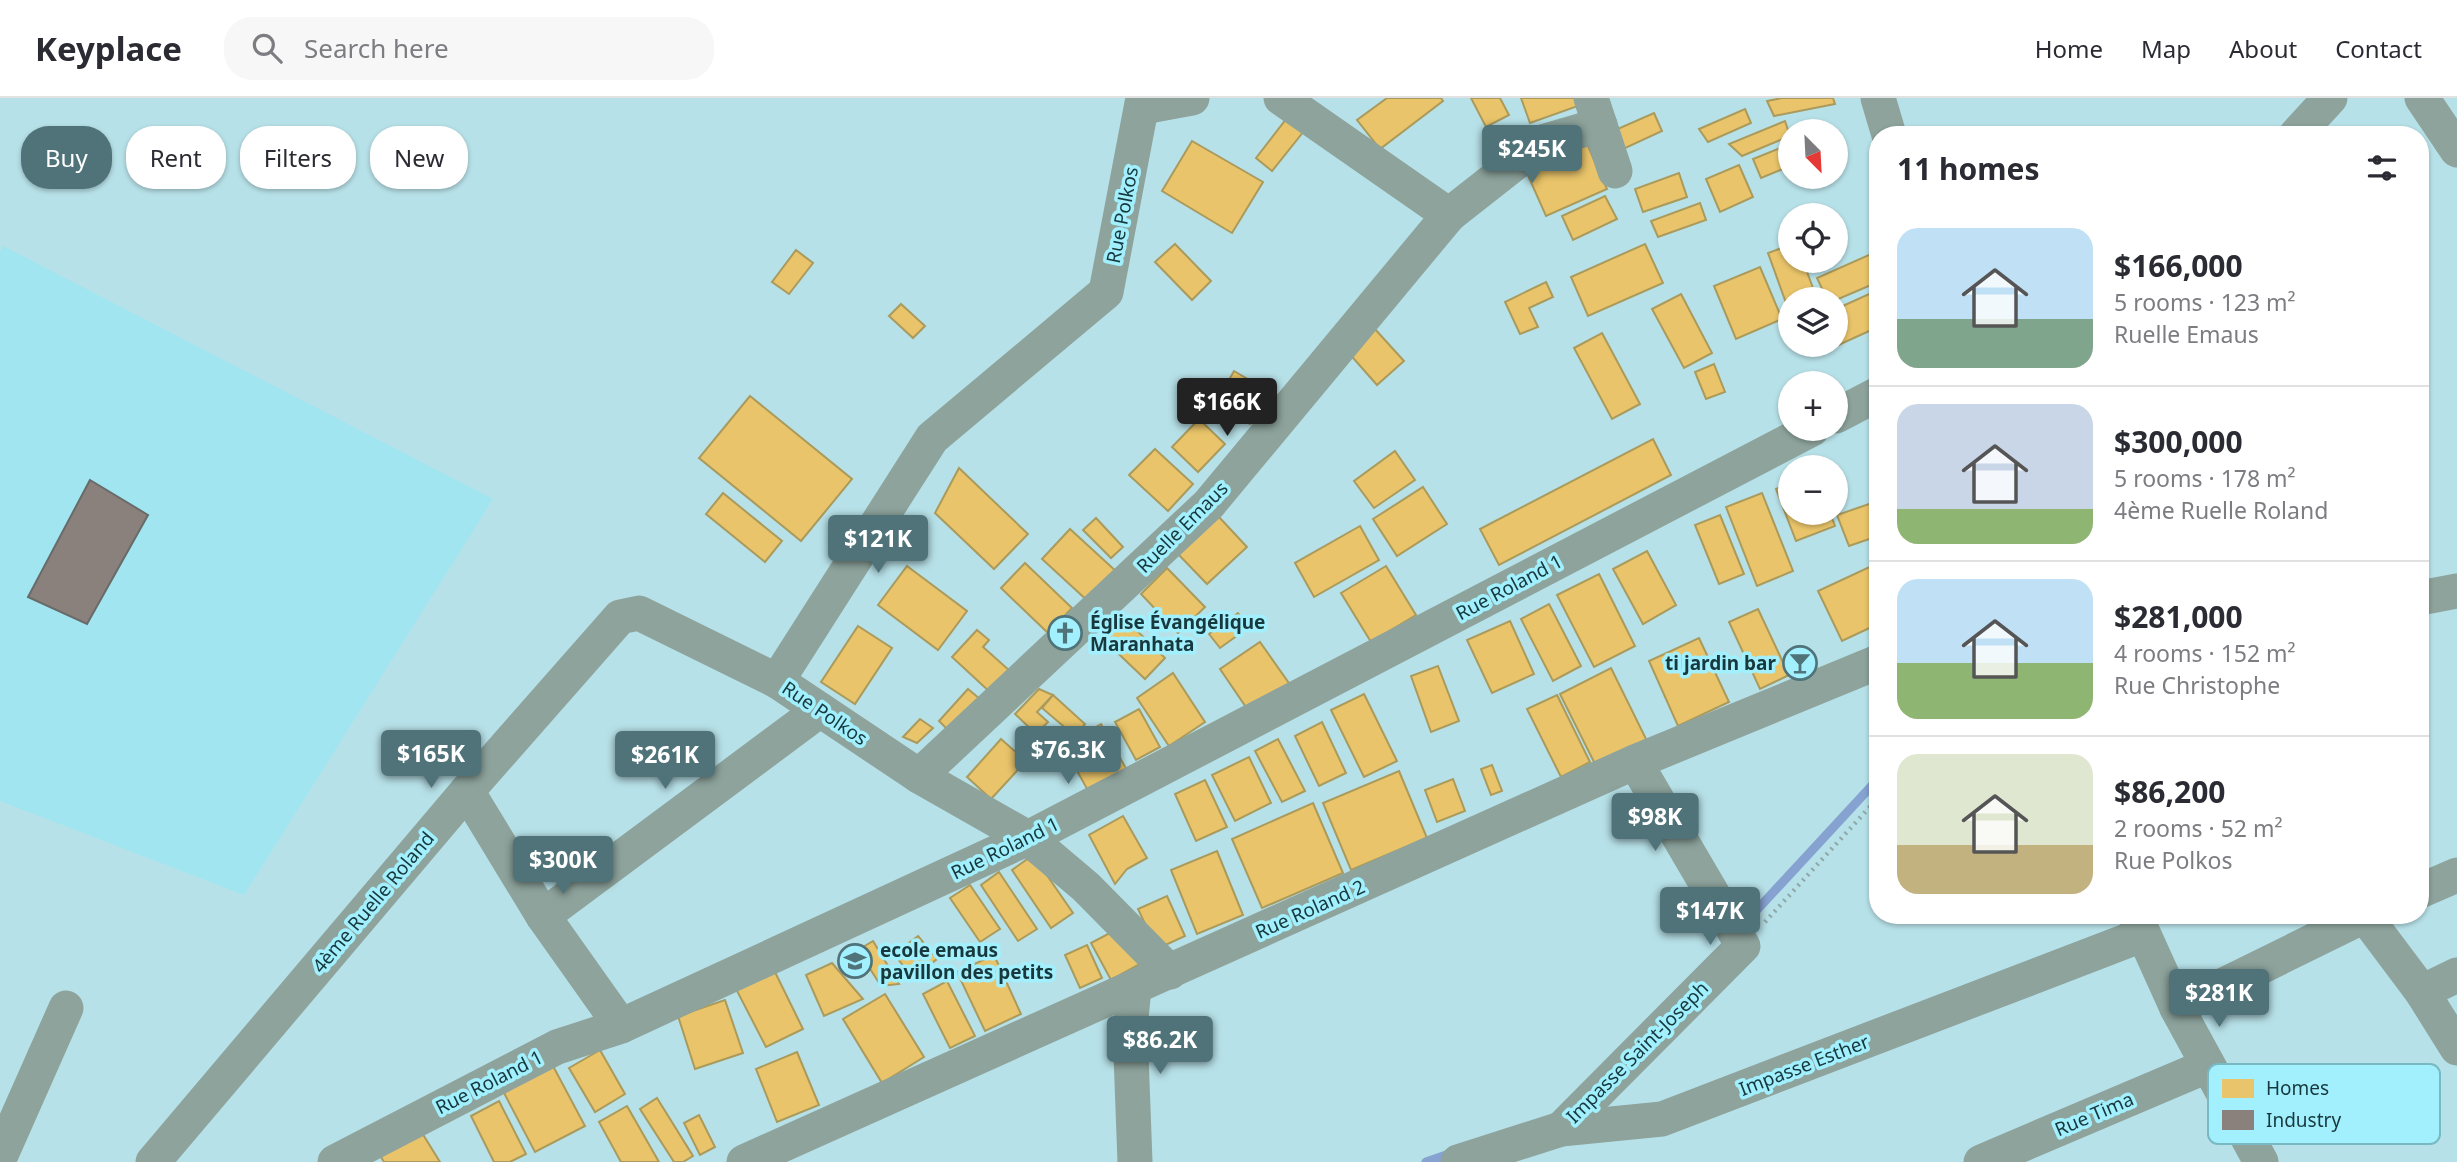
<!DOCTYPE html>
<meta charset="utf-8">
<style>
:root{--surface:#fff;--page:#f7f7f7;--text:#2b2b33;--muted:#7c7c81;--line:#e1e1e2;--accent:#4f7379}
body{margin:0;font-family:"Noto Sans",sans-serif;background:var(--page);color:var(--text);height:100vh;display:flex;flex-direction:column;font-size:26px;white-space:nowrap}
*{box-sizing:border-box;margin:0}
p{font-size:23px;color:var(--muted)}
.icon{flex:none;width:38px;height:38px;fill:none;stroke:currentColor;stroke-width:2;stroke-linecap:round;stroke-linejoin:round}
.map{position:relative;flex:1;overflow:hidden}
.drawer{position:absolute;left:1869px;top:28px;width:560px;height:798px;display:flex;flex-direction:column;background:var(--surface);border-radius:28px;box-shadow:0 2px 5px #0004}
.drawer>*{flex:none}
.hud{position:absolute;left:21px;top:28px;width:665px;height:63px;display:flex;gap:14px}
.needle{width:46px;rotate:156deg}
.buttons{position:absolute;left:1778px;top:21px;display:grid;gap:14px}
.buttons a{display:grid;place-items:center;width:70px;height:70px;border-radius:50%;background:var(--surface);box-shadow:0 2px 5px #0004;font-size:35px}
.price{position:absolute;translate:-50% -60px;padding:0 16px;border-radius:7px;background:var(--accent);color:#fff;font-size:23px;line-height:46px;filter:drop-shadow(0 2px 4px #0008)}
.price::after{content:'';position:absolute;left:50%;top:42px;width:21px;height:16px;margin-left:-10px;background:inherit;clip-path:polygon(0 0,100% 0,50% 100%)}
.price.active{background:#222;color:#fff}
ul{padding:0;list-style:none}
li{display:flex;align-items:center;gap:21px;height:175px;padding:0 28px}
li+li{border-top:2px solid var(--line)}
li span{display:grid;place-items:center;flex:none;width:196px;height:140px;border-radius:21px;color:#555}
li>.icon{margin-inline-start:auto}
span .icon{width:84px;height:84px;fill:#fffc;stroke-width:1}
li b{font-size:30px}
h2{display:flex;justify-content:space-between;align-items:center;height:84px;padding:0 28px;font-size:30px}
.pill{padding:0 24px;border-radius:28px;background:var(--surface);box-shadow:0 2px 5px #0004;font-size:24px;line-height:63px}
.pill.active{background:var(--accent);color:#fff}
header{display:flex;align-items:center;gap:42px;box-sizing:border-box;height:98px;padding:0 35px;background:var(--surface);border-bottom:2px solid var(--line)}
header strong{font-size:33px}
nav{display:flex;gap:38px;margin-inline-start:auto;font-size:24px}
.search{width:490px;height:63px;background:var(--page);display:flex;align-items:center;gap:18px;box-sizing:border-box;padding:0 24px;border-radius:28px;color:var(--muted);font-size:26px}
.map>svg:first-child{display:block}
.built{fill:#a1e5f0}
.homes{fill:#e9c46a;stroke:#aa9a5c;stroke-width:2}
.industry{fill:#8a817c;stroke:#686b69;stroke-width:2}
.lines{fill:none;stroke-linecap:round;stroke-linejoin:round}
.stream{stroke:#86a2d0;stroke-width:9}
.path{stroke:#8fa8a5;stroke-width:4.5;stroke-dasharray:2 5;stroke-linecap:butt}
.minor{stroke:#8da39c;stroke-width:35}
.labels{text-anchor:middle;stroke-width:7;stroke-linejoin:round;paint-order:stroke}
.street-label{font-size:19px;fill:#17383d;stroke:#a2f0fd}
.poi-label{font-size:19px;font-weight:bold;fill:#17383d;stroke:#a2f0fd;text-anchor:start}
.key{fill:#a2f0fd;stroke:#78b9c3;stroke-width:2}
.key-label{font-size:19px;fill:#17383d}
</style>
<header>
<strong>Keyplace</strong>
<div class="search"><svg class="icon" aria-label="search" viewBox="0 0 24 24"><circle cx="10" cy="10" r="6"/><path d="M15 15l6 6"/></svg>Search here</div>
<nav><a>Home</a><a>Map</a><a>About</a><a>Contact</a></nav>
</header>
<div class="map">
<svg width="2457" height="1064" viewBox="0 0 2457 1064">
<rect width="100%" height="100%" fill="#b7e1e8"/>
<path class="built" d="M3 148 493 401 244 797 0 703V154Z"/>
<g class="homes">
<path d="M1387 0H1441L1443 3 1380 51 1357 22Z"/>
<path d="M1471 0H1500L1509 17 1486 29Z"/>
<path d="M1521 0H1575L1578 8 1530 25Z"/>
<path d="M1782 0H1833L1835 6 1774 18 1767 3Z"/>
<path d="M1745 11 1751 25 1708 44 1699 31Z"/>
<path d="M1654 15 1662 33 1621 52 1613 33Z"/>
<path d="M1287 20 1304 33 1272 73 1256 60Z"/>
<path d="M1785 23 1790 38 1742 58 1729 46Z"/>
<path d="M1192 43 1263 84 1232 135 1162 93Z"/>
<path d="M1587 46 1607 91 1546 118 1526 73Z"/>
<path d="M1790 46V68L1761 80 1753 61Z"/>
<path d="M1739 67 1753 99 1720 114 1706 81Z"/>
<path d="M1679 75 1687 99 1643 114 1635 91Z"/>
<path d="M1605 98 1617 121 1573 142 1562 118Z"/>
<path d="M1700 105 1706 122 1658 139 1651 123Z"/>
<path d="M1175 146 1211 183 1192 202 1155 164Z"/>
<path d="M1645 146 1663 185 1588 218 1571 179Z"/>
<path d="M1790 147V163H1803L1817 201H1790V216L1768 155Z"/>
<path d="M796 152 813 165 789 196 772 184Z"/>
<path d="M1878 153V184L1836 202 1827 201 1817 180Z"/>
<path d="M1760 169 1782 221 1736 241 1714 188Z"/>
<path d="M1546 184 1553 199 1529 210 1538 229 1520 236 1505 204Z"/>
<path d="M1878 192V229L1821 255 1818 247H1836V211Z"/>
<path d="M1681 196 1712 255 1684 270 1652 211Z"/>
<path d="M901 206 925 228 913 240 889 218Z"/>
<path d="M1374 230 1404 263 1377 287 1347 253Z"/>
<path d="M1602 235 1640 306 1612 321 1574 250Z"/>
<path d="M1714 266 1725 294 1706 301 1695 274Z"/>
<path d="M1234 273 1277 298 1250 326 1215 306Z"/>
<path d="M750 298 852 381 801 443 699 360Z"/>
<path d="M1199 321 1225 346 1198 374 1172 349Z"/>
<path d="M1653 341 1671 377 1499 467 1480 431Z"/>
<path d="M1155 351 1193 386 1168 413 1129 377Z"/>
<path d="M1395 353 1415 382 1374 410 1354 383Z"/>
<path d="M959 370 1028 436 994 471 935 415Z"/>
<path d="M1790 385V415H1830L1835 428 1796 443 1776 391Z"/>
<path d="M1423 389 1447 426 1397 458 1373 421Z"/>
<path d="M723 395 782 443 765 464 706 416Z"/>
<path d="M1762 395 1793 473 1757 488 1726 409Z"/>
<path d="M1878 403V438L1849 448 1837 417Z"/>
<path d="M1720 417 1744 476 1719 486 1695 427Z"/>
<path d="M1219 419 1247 449 1207 486 1178 456Z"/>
<path d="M1096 420 1123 449 1111 460 1083 432Z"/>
<path d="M1360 428 1379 462 1314 499 1295 465Z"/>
<path d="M1070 431 1118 475 1090 505 1042 461Z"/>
<path d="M1647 453 1676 507 1643 526 1613 471Z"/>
<path d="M1025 465 1072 510 1048 535 1001 490Z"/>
<path d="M1878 465V526L1842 543 1818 493Z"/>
<path d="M907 468 967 513 938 552 878 507Z"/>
<path d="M1386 468 1416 517 1371 544 1341 495Z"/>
<path d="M1167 470 1205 509 1178 535 1141 496Z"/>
<path d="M1599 476 1635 548 1594 569 1557 497Z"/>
<path d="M1549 506 1581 568 1553 583 1521 521Z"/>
<path d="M1758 511 1789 577 1760 591 1729 524Z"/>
<path d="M1238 515 1249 529 1220 550 1209 536Z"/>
<path d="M1125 521 1165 560 1145 581 1104 542Z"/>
<path d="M1510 523 1534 576 1492 595 1467 542Z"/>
<path d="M858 528 892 550 855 606 821 584Z"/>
<path d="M977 532 989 542 983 549 1010 573 991 595 952 559Z"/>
<path d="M1699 540 1729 604 1678 628 1649 563Z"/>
<path d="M1260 544 1291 588 1250 615 1220 571Z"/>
<path d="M1438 568 1459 623 1431 634 1411 578Z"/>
<path d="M1611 570 1650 649 1599 674 1560 596Z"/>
<path d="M1173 575 1205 624 1169 648 1137 600Z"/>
<path d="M968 591 980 601 950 634 939 623Z"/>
<path d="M1039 591 1053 597 1037 614 1048 624 1036 636 1015 616Z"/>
<path d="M1364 596 1397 663 1364 679 1331 612Z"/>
<path d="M1053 597 1085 626 1075 638 1042 610Z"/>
<path d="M1557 597 1590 664 1561 679 1527 611Z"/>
<path d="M1139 611 1160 649 1136 662 1115 624Z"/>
<path d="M920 621 933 630 917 645 903 639Z"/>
<path d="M1322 624 1346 675 1319 688 1295 638Z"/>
<path d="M1101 626 1128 674 1090 696 1063 648Z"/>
<path d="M1054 629 1068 642 1057 655 1042 643Z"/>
<path d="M1001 641 1026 663 991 701 967 679Z"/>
<path d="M1278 641 1305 693 1282 704 1255 653Z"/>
<path d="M1249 659 1271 705 1235 723 1212 677Z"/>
<path d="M1492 667 1502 693 1491 697 1481 671Z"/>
<path d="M1399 673 1427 740 1351 772 1323 705Z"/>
<path d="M1453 681 1465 713 1437 724 1425 692Z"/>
<path d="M1205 682 1227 729 1196 743 1175 696Z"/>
<path d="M1313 705 1343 775 1262 810 1232 741Z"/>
<path d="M1123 718 1147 760 1127 771 1115 786 1089 737Z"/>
<path d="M1217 753 1243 817 1197 836 1171 772Z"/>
<path d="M1033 757 1073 815 1051 830 1012 772Z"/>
<path d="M999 774 1037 831 1018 843 981 787Z"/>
<path d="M970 787 1000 831 980 844 950 800Z"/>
<path d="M1167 798 1185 838 1157 851 1138 811Z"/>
<path d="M1121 829 1140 866 1111 882 1091 845Z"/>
<path d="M918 838 937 861 913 880 894 856Z"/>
<path d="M873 843 899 886 881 888 858 852Z"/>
<path d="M1087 847 1102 880 1080 890 1065 857Z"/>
<path d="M994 857 1021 916 985 933 957 874Z"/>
<path d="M832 865 863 901 824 918 806 877Z"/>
<path d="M773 870 803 931 766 949 735 889Z"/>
<path d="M947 883 975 938 950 950 923 896Z"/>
<path d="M885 896 924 959 882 985 843 921Z"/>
<path d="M725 902 743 955 695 971 678 918Z"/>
<path d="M600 952 625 996 595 1014 569 970Z"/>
<path d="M797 954 819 1007 777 1024 756 971Z"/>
<path d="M553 968 585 1028 535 1054 503 993Z"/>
<path d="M657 1000 693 1058 683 1064H674L640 1011Z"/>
<path d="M499 1003 526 1056 510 1064H494L471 1018Z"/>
<path d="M627 1008 659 1064H621L599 1024Z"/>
<path d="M699 1017 715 1049 700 1057 684 1025Z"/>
<path d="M419 1030 440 1064H384L378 1054Z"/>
</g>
<path class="industry" d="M90 382 148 417 87 526 28 499Z"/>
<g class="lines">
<g class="stream">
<path d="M1741 829 1878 681"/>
<path d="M1426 1064 1452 1055"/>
</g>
<path class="path" d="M1765 824 1878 700"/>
<g class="minor">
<path d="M1143 0 1106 194 932 340 777 583 919 678 1028 740 1086 789 1170 874"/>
<path d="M1591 0 1615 73"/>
<path d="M1878 0 1889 37"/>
<path d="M2422 0 2457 52"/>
<path d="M1143 9 1192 0"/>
<path d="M2296 37 2330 0"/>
<path d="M1449 117 1542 44 1600 27"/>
<path d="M1836 318 1878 296"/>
<path d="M2420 500 2457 493"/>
<path d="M919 678 1209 406 1449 117 1281 0"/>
<path d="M467 693 543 818 621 928"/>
<path d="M2420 793 2457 777"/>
<path d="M2135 817 2177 910 2261 1064"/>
<path d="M543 818 820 612"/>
<path d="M2365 818 2422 894 2457 950"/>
<path d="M1134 890 1130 930 1135 1064"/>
<path d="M2422 894 2457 877"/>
<path d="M2177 910 2366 817"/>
<path d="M1561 1031 1743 848 1635 664"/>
<path d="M0 1059 66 910"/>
<path d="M153 1064 467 693 620 519 639 515 777 583"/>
<path d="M335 1064 557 949 621 928 1028 740 1812 331"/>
<path d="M744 1064 1635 664 1878 564"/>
<path d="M1458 1064 1561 1031 1662 1021 2142 837"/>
<path d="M1981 1064 2207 968"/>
</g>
</g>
<defs>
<g id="church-ring" transform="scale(1.75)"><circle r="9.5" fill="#a2f0fd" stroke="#4f7379" stroke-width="1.5"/><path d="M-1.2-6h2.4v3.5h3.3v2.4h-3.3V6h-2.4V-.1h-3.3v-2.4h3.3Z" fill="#4f7379"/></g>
<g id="bar-ring" transform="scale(1.75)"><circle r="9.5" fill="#a2f0fd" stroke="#4f7379" stroke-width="1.5"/><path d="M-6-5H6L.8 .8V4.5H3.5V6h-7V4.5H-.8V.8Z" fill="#4f7379"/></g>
<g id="school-ring" transform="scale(1.75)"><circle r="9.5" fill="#a2f0fd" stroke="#4f7379" stroke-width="1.5"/><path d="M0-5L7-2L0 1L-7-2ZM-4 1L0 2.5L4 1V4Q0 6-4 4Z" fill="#4f7379"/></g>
</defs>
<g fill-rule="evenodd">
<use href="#church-ring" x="1065" y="535"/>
<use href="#bar-ring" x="1800" y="565"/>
<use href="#school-ring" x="855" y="863"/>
</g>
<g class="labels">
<g class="street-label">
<text transform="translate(1122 117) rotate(-79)" y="7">Rue Polkos</text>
<text transform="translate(1182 429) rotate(-45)" y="7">Ruelle Emaus</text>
<text transform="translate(1509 489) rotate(-28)" y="7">Rue Roland 1</text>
<text transform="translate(825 615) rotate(34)" y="7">Rue Polkos</text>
<text transform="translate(1005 750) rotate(-26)" y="7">Rue Roland 1</text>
<text transform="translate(373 804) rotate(-50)" y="7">4ème Ruelle Roland</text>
<text transform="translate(1310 811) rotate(-24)" y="7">Rue Roland 2</text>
<text transform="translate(1637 954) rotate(-45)" y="7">Impasse Saint-Joseph</text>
<text transform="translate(1804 967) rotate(-21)" y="7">Impasse Esther</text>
<text transform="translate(489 984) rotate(-27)" y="7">Rue Roland 1</text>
<text transform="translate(2094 1016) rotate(-23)" y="7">Rue Tima</text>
</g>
<g class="poi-label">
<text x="1090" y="531">Église Évangélique<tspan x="1090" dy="22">Maranhata</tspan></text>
<text x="1776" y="572" text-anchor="end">ti jardin bar</text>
<text x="880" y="859">ecole emaus<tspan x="880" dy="22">pavillon des petits</tspan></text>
</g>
</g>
<rect x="2208" y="966" width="232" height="80" rx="10" class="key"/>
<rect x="2222" y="981" width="32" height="19" fill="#e9c46a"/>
<rect x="2222" y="1012" width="32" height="20" fill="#8a817c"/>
<g class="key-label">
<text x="2266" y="997">Homes</text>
<text x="2266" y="1029">Industry</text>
</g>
</svg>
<div class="buttons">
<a><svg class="needle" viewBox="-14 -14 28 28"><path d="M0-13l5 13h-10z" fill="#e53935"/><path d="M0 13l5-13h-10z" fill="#7c7c81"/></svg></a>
<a><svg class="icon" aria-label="locate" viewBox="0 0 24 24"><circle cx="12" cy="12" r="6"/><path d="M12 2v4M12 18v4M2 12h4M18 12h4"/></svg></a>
<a><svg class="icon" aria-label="layers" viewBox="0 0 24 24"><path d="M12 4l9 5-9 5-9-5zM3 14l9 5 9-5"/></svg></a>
<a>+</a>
<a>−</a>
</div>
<b class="price" style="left:1532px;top:87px">$245K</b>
<b class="price active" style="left:1227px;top:340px">$166K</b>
<b class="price" style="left:878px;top:477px">$121K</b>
<b class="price" style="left:1068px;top:688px">$76.3K</b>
<b class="price" style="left:431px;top:692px">$165K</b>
<b class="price" style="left:665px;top:693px">$261K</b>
<b class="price" style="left:1655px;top:755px">$98K</b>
<b class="price" style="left:563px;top:798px">$300K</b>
<b class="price" style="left:1710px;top:849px">$147K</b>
<b class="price" style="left:2219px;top:931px">$281K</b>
<b class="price" style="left:1160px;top:978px">$86.2K</b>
<div class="hud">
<a class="pill active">Buy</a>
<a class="pill">Rent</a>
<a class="pill">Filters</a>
<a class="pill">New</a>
</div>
<section class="drawer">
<h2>11 homes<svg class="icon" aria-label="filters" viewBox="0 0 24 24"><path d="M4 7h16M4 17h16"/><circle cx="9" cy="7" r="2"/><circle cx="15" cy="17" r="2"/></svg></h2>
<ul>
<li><span style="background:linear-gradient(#bfe0f5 65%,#7fa58c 0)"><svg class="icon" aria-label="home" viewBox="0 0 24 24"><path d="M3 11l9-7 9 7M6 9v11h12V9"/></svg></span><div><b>$166,000</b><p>5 rooms · 123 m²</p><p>Ruelle Emaus</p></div></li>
<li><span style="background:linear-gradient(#c9d6e8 75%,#8fb573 0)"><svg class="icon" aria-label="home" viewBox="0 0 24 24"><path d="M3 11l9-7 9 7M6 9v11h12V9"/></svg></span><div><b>$300,000</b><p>5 rooms · 178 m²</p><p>4ème Ruelle Roland</p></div></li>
<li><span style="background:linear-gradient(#bfe0f5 60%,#8fb573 0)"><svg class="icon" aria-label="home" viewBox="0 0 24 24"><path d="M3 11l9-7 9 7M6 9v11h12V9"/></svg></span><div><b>$281,000</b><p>4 rooms · 152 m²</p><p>Rue Christophe</p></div></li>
<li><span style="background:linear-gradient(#dfe7d0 65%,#c2b280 0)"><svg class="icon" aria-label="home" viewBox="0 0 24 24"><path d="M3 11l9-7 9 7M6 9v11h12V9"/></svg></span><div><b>$86,200</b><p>2 rooms · 52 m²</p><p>Rue Polkos</p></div></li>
</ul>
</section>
</div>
